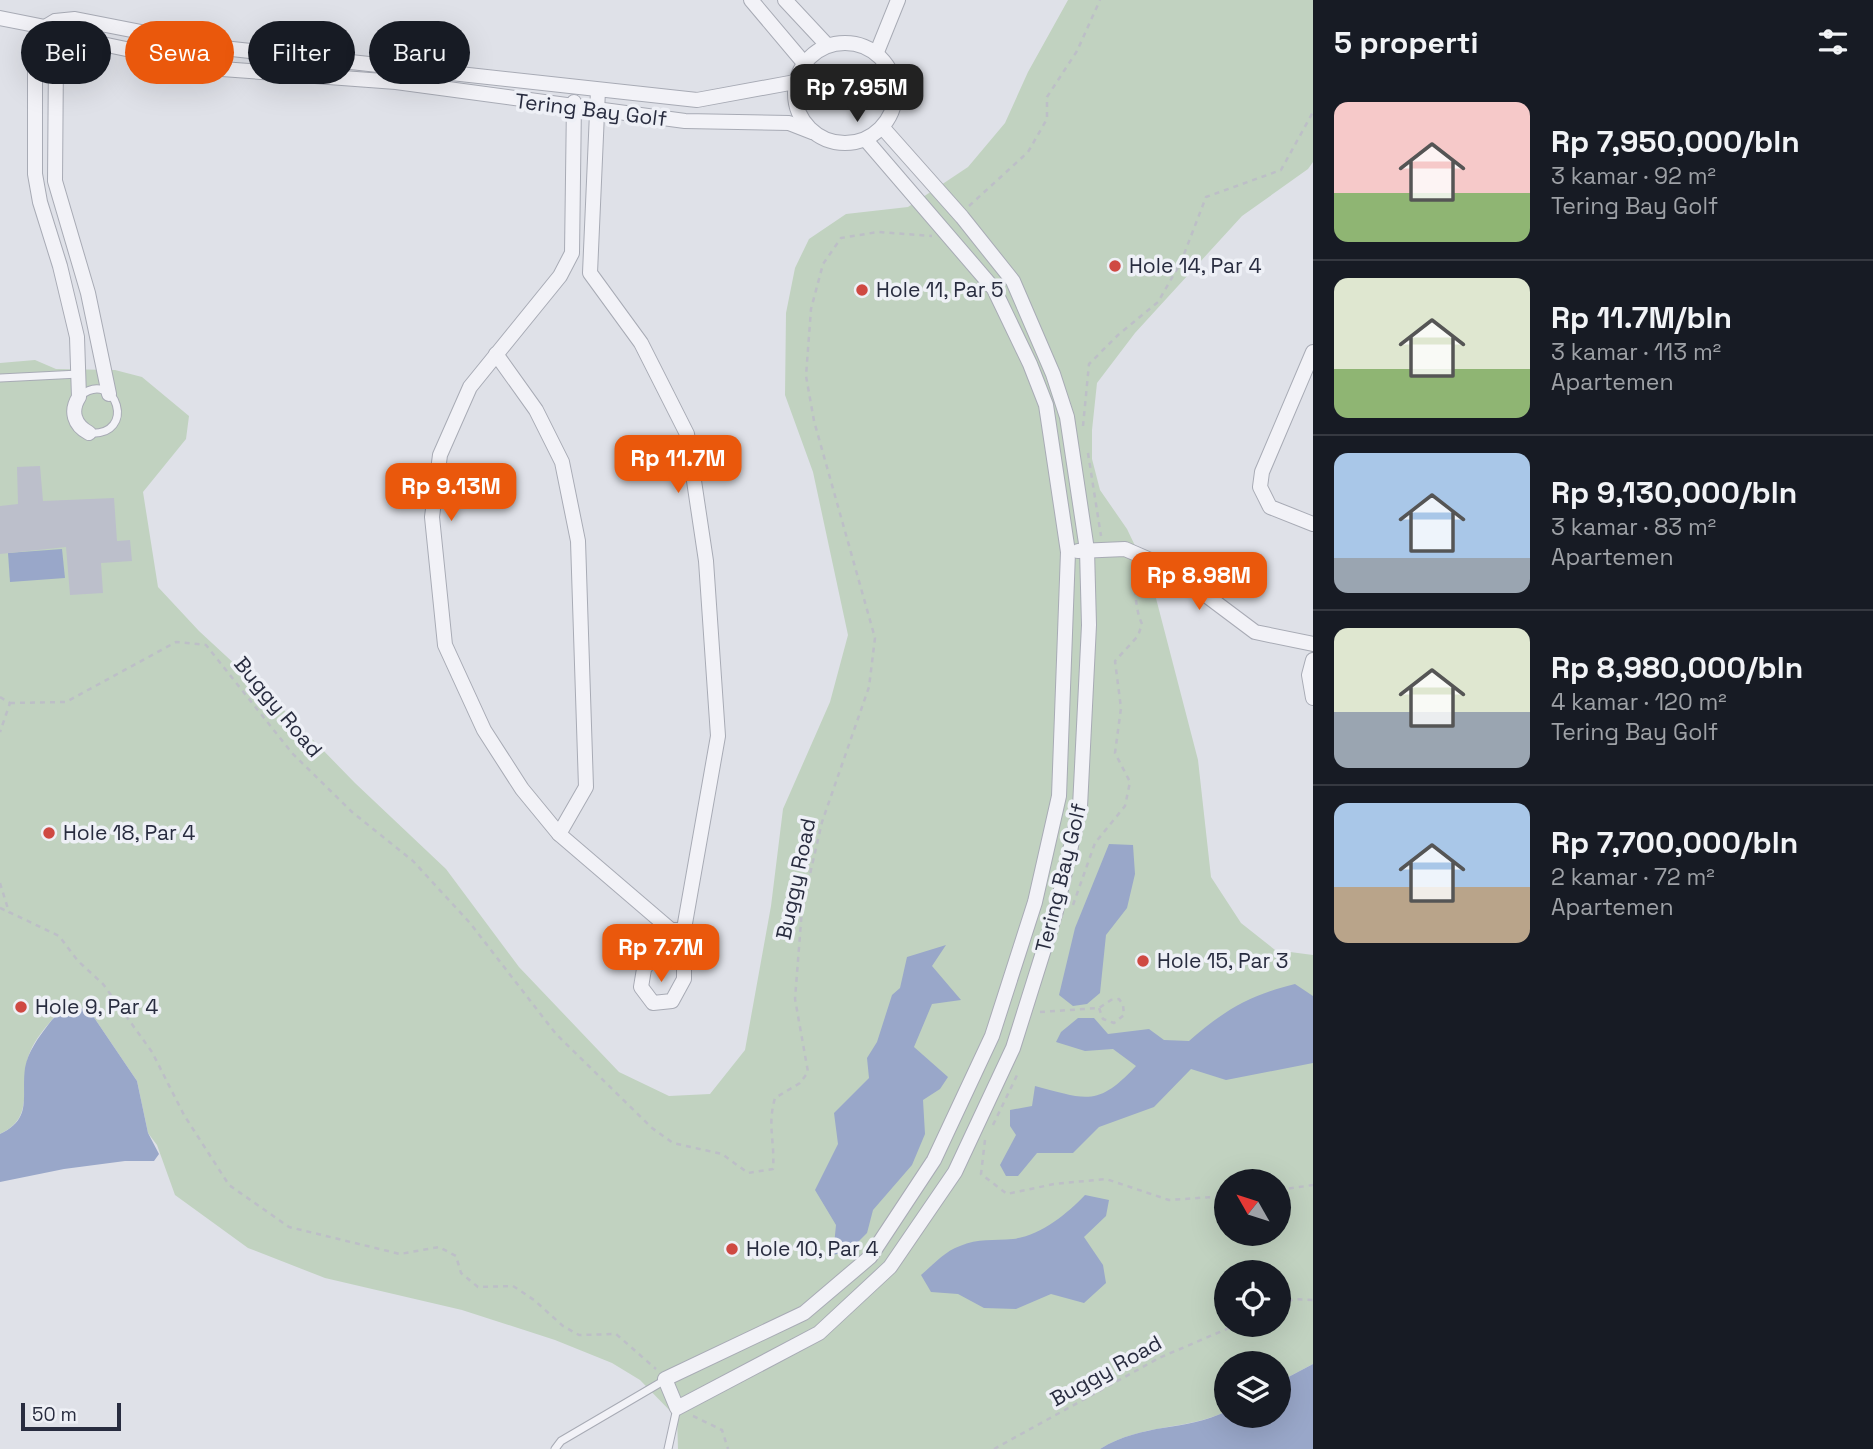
<!DOCTYPE html>
<html lang="id">
<meta charset="utf-8">
<style>
:root{--surface:#171b24;--page:#242831;--text:#f1f3f6;--muted:#9ea1a6;--line:#363941;--accent:#ea580c}
body{margin:0;font-family:"Space Grotesk",sans-serif;background:var(--page);color:var(--text);height:100vh;display:flex;flex-direction:column;font-size:26px;white-space:nowrap}
*{box-sizing:border-box;margin:0}
p{font-size:23px;color:var(--muted)}
.icon{flex:none;width:38px;height:38px;fill:none;stroke:currentColor;stroke-width:2;stroke-linecap:round;stroke-linejoin:round}
.map{position:relative;flex:1;overflow:hidden}
.side{display:flex;flex-direction:column;background:var(--surface);width:560px}
.side>*{flex:none}
.hud{position:absolute;left:21px;top:21px;width:665px;height:63px;display:flex;gap:14px}
.needle{width:46px;rotate:309deg}
.controls{position:absolute;left:1214px;top:1169px;display:grid;gap:14px}
.controls a{display:grid;place-items:center;width:77px;height:77px;border-radius:50%;background:var(--surface);box-shadow:0 7px 28px #0002;font-size:35px}
.scale{position:absolute;left:21px;bottom:18px;width:100px;box-sizing:border-box;padding-left:7px;border:4px solid #282c3f;border-top:0;font-size:19px;line-height:24px;white-space:nowrap;color:#282c3f;-webkit-text-stroke:5px #eef0f6;paint-order:stroke}
.price{position:absolute;translate:-50% -60px;padding:0 16px;border-radius:14px;background:var(--accent);color:#fff;font-size:23px;line-height:46px;filter:drop-shadow(0 2px 4px #0008)}
.price::after{content:'';position:absolute;left:50%;top:42px;width:21px;height:16px;margin-left:-10px;background:inherit;clip-path:polygon(0 0,100% 0,50% 100%)}
.price.selected{background:#222;color:#fff}
ul{padding:0;list-style:none}
li{display:flex;align-items:center;gap:21px;height:175px;padding:0 21px}
li+li{border-top:2px solid var(--line)}
li span{display:grid;place-items:center;flex:none;width:196px;height:140px;border-radius:14px;color:#555}
li>.icon{margin-inline-start:auto}
span .icon{width:84px;height:84px;fill:#fffc;stroke-width:1}
li b{font-size:30px}
h2{display:flex;justify-content:space-between;align-items:center;height:84px;padding:0 21px;font-size:30px}
.pill{padding:0 24px;border-radius:32px;background:var(--surface);box-shadow:0 7px 28px #0002;font-size:24px;line-height:63px}
.pill.selected{background:var(--accent);color:#fff}
main{display:flex;flex:1;min-height:0}
.map>svg:first-child{display:block}
.green{fill:#c1d2c0;fill-rule:evenodd}
.water{fill:#99a7c9}
.building{fill:#bcbfcb}
.lines{fill:none;stroke-linecap:round;stroke-linejoin:round}
.service-casing{stroke:#a8abb5;stroke-width:9}
.minor-casing{stroke:#a8abb5;stroke-width:16}
.path{stroke:#bdbfc7;stroke-width:2.5;stroke-dasharray:5 5;stroke-linecap:butt}
.service{stroke:#f2f2f7;stroke-width:7}
.minor{stroke:#f2f2f7;stroke-width:14}
.poi-dot{fill:#cf4942;stroke:#eef0f6;stroke-width:2.5}
.labels{text-anchor:middle;stroke-width:7;stroke-linejoin:round;paint-order:stroke}
.street-label{font-size:21px;fill:#282c3f;stroke:#eef0f6}
.poi-label{font-size:21px;fill:#282c3f;stroke:#eef0f6;text-anchor:start}
</style>
<main>
<div class="map">
<svg width="1313" height="1449" viewBox="0 0 1313 1449">
<rect width="100%" height="100%" fill="#dfe1e8"/>
<path class="green" d="M1068 0H1313V162L1308 169 1242 216 1135 333 1097 383 1092 430V459L1100 490 1127 529 1151 579 1198 760 1211 877 1241 923 1275 950 1313 955V1364L1279 1382V1363H1227V1411C1186 1431 1142 1423 1100 1449H678L677 1418 640 1380 612 1363 555 1340 462 1310 325 1278 248 1248 175 1195 157 1145 148 1133 137 1081 93 1016H55C46 1027 35 1039 30 1052 17 1083 38 1117 0 1134V363L35 360 56 369 115 370 142 377 189 416 186 439 143 492 158 587 199 631 279 705 355 783 446 869 519 967 619 1072 669 1096 710 1094 745 1050 771 906 783 809 830 702 848 635 813 472 785 395 786 313 795 268 809 239 846 214 908 207 968 167 1005 123 1028 72ZM1227 1181H1279V1234H1227ZM1227 1272H1279V1325H1227Z"/>
<g class="water">
<path d="M62 549 65 578 10 582 8 553Z"/>
<path d="M1109 844 1133 845 1135 874 1127 908 1106 935 1100 993 1087 1004 1073 1006 1059 995 1075 928Z"/>
<path d="M946 945 932 966 961 1000 932 1004 914 1047 948 1077 940 1089 923 1100 925 1134 912 1165 873 1210 867 1233 849 1251 833 1255 836 1225 815 1190 838 1144 834 1113 869 1078 867 1058 877 1042 892 995 900 988 907 957Z"/>
<path d="M1295 984 1313 996V1063L1226 1080 1191 1069 1154 1107 1099 1127 1073 1153H1037L1018 1176H1006L1000 1165 1016 1135 1010 1126V1110L1032 1106 1035 1086C1086 1099 1097 1108 1136 1066L1113 1049 1085 1051 1056 1042 1061 1032 1078 1018H1094L1108 1034 1149 1029 1164 1040 1189 1041C1223 1011 1250 995 1295 984Z"/>
<path d="M79 1006 93 1016 137 1081 148 1133 159 1154 154 1161H125L64 1169 0 1182V1134C33 1119 21 1097 25 1068 28 1052 38 1038 48 1025 57 1013 64 1008 79 1006Z"/>
<path d="M1085 1195 1109 1200 1106 1216 1084 1237 1103 1265 1106 1283 1084 1303 1051 1294 1016 1309 984 1308 958 1294 931 1292 921 1275C933 1265 945 1251 960 1246 978 1238 994 1241 1013 1239 1040 1236 1067 1214 1085 1195Z"/>
<path d="M1313 1364V1449H1100C1144 1422 1185 1432 1227 1411V1416H1279V1382Z"/>
</g>
<path class="building" d="M40 466 43 501 114 498 117 541 130 540 132 561 101 563 103 593 70 595 66 547 0 554V506L18 504 17 467Z"/>
<g class="lines">
<g class="service-casing">
<g id="service">
<path d="M0 378 79 374"/>
<path d="M80 396C116 367 138 437 89 433"/>
<path d="M555 1449 561 1441 665 1380"/>
<path d="M668 1449 677 1408"/>
</g>
</g>
<g class="minor-casing">
<g id="minor">
<path d="M751 0 804 63"/>
<path d="M785 0 827 45"/>
<path d="M0 18 45 27 63 41"/>
<circle cx="845" cy="93" r="50"/>
<path d="M877 52 898 0"/>
<path d="M598 90 590 273 641 343 687 434 706 561 718 736 684 929V979L672 1001 653 1003 641 987 644 969 671 930"/>
<path d="M574 102 572 253 560 276 470 387 440 455 432 517 445 645 484 730 522 789 559 834 671 930H679"/>
<path d="M866 140 994 289 1030 364 1046 405 1068 552 1059 796 1035 902 992 1036 934 1160 870 1257 804 1313 665 1379 677 1408 819 1333 890 1267 955 1172 1013 1048 1056 911 1080 807 1089 625 1087 550 1067 417 1053 374 1013 281 962 217 883 128"/>
<path d="M1313 352 1262 472 1260 487 1270 507 1313 524"/>
<path d="M496 354 536 410 562 462 578 541 586 787 559 834"/>
<path d="M109 394 88 293 55 181 56 56 65 39 83 40 222 69 396 82 685 121 789 123 812 132"/>
<path d="M89 433C74 425 70 411 79 397L77 337 60 266 40 202 35 174V53L45 27 55 21 75 19 223 48 697 100 795 82"/>
<path d="M1078 551 1125 549 1171 569 1255 632 1313 644"/>
<path d="M1313 660 1309 675 1313 698"/>
</g>
</g>
<g class="path">
<path d="M969 206 1028 152 1047 119V97L1077 51 1100 0"/>
<path d="M1083 426 1089 364 1118 335 1158 302 1181 262 1206 197 1281 170 1313 112"/>
<path d="M1088 453 1101 536"/>
<path d="M0 697 10 703 0 732"/>
<path d="M10 703 66 702 176 642 206 645 292 753 352 812 413 861 470 923 556 1034 652 1128 673 1143 722 1154 748 1173 773 1169C775 1140 767 1126 775 1098L800 1083 808 1072 795 999 802 909 822 822 869 687 875 638 814 421 806 376 811 309 823 264 841 238 878 232 932 236"/>
<path d="M0 883 9 912 59 936 78 961 103 984 152 1052 184 1115 229 1185 289 1227 400 1254 439 1247 456 1256 461 1273 478 1287 513 1286 534 1300 563 1326 579 1335 616 1334 656 1369"/>
<path d="M1073 905 1095 843 1125 806 1130 782 1115 753 1121 708 1115 661 1138 636 1142 624C1134 606 1136 588 1133 568"/>
<path d="M0 908 9 912"/>
<path d="M1040 1012 1099 1008 1111 1000 1119 999 1123 1005 1124 1015 1114 1023 1103 1019 1099 1008"/>
<path d="M993 1125 1019 1071"/>
<path d="M985 1140 981 1174 1007 1194 1054 1184 1106 1179 1169 1200 1227 1196"/>
<path d="M1279 1190 1313 1185"/>
<path d="M1279 1306 1294 1299 1313 1300"/>
<path d="M693 1416 722 1430 728 1449"/>
<path d="M994 1449 1159 1358 1236 1325"/>
</g>
<use href="#service" class="service"/>
<use href="#minor" class="minor"/>
</g>
<g class="poi-dot">
<circle cx="1115" cy="266" r="7"/>
<circle cx="862" cy="290" r="7"/>
<circle cx="49" cy="833" r="7"/>
<circle cx="1143" cy="961" r="7"/>
<circle cx="21" cy="1007" r="7"/>
<circle cx="732" cy="1249" r="7"/>
</g>
<g class="labels">
<g class="street-label">
<text transform="translate(591 110) rotate(7)" y="7">Tering Bay Golf</text>
<text transform="translate(278 707) rotate(50)" y="7">Buggy Road</text>
<text transform="translate(1061 878) rotate(-76)" y="7">Tering Bay Golf</text>
<text transform="translate(796 879) rotate(-78)" y="7">Buggy Road</text>
<text transform="translate(1106 1371) rotate(-29)" y="7">Buggy Road</text>
</g>
<g class="poi-label">
<text x="1129" y="273">Hole 14, Par 4</text>
<text x="876" y="297">Hole 11, Par 5</text>
<text x="63" y="840">Hole 18, Par 4</text>
<text x="1157" y="968">Hole 15, Par 3</text>
<text x="35" y="1014">Hole 9, Par 4</text>
<text x="746" y="1256">Hole 10, Par 4</text>
</g>
</g>
</svg>
<div class="controls">
<a><svg class="needle" viewBox="-14 -14 28 28"><path d="M0-13l5 13h-10z" fill="#e53935"/><path d="M0 13l5-13h-10z" fill="#9ea1a6"/></svg></a>
<a><svg class="icon" aria-label="locate" viewBox="0 0 24 24"><circle cx="12" cy="12" r="6"/><path d="M12 2v4M12 18v4M2 12h4M18 12h4"/></svg></a>
<a><svg class="icon" aria-label="layers" viewBox="0 0 24 24"><path d="M12 4l9 5-9 5-9-5zM3 14l9 5 9-5"/></svg></a>
</div>
<div class="scale">50 m</div>
<b class="price selected" style="left:857px;top:124px">Rp 7.95M</b>
<b class="price" style="left:678px;top:495px">Rp 11.7M</b>
<b class="price" style="left:451px;top:523px">Rp 9.13M</b>
<b class="price" style="left:1199px;top:612px">Rp 8.98M</b>
<b class="price" style="left:661px;top:984px">Rp 7.7M</b>
<div class="hud">
<a class="pill">Beli</a>
<a class="pill selected">Sewa</a>
<a class="pill">Filter</a>
<a class="pill">Baru</a>
</div>
</div>
<section class="side">
<h2>5 properti<svg class="icon" aria-label="filters" viewBox="0 0 24 24"><path d="M4 7h16M4 17h16"/><circle cx="9" cy="7" r="2"/><circle cx="15" cy="17" r="2"/></svg></h2>
<ul>
<li><span style="background:linear-gradient(#f6c9c9 65%,#8fb573 0)"><svg class="icon" aria-label="home" viewBox="0 0 24 24"><path d="M3 11l9-7 9 7M6 9v11h12V9"/></svg></span><div><b>Rp 7,950,000/bln</b><p>3 kamar · 92 m²</p><p>Tering Bay Golf</p></div></li>
<li><span style="background:linear-gradient(#dfe7d0 65%,#8fb573 0)"><svg class="icon" aria-label="home" viewBox="0 0 24 24"><path d="M3 11l9-7 9 7M6 9v11h12V9"/></svg></span><div><b>Rp 11.7M/bln</b><p>3 kamar · 113 m²</p><p>Apartemen</p></div></li>
<li><span style="background:linear-gradient(#a9c7e8 75%,#9aa5b1 0)"><svg class="icon" aria-label="home" viewBox="0 0 24 24"><path d="M3 11l9-7 9 7M6 9v11h12V9"/></svg></span><div><b>Rp 9,130,000/bln</b><p>3 kamar · 83 m²</p><p>Apartemen</p></div></li>
<li><span style="background:linear-gradient(#dfe7d0 60%,#9aa5b1 0)"><svg class="icon" aria-label="home" viewBox="0 0 24 24"><path d="M3 11l9-7 9 7M6 9v11h12V9"/></svg></span><div><b>Rp 8,980,000/bln</b><p>4 kamar · 120 m²</p><p>Tering Bay Golf</p></div></li>
<li><span style="background:linear-gradient(#a9c7e8 60%,#b9a48a 0)"><svg class="icon" aria-label="home" viewBox="0 0 24 24"><path d="M3 11l9-7 9 7M6 9v11h12V9"/></svg></span><div><b>Rp 7,700,000/bln</b><p>2 kamar · 72 m²</p><p>Apartemen</p></div></li>
</ul>
</section>
</main>
